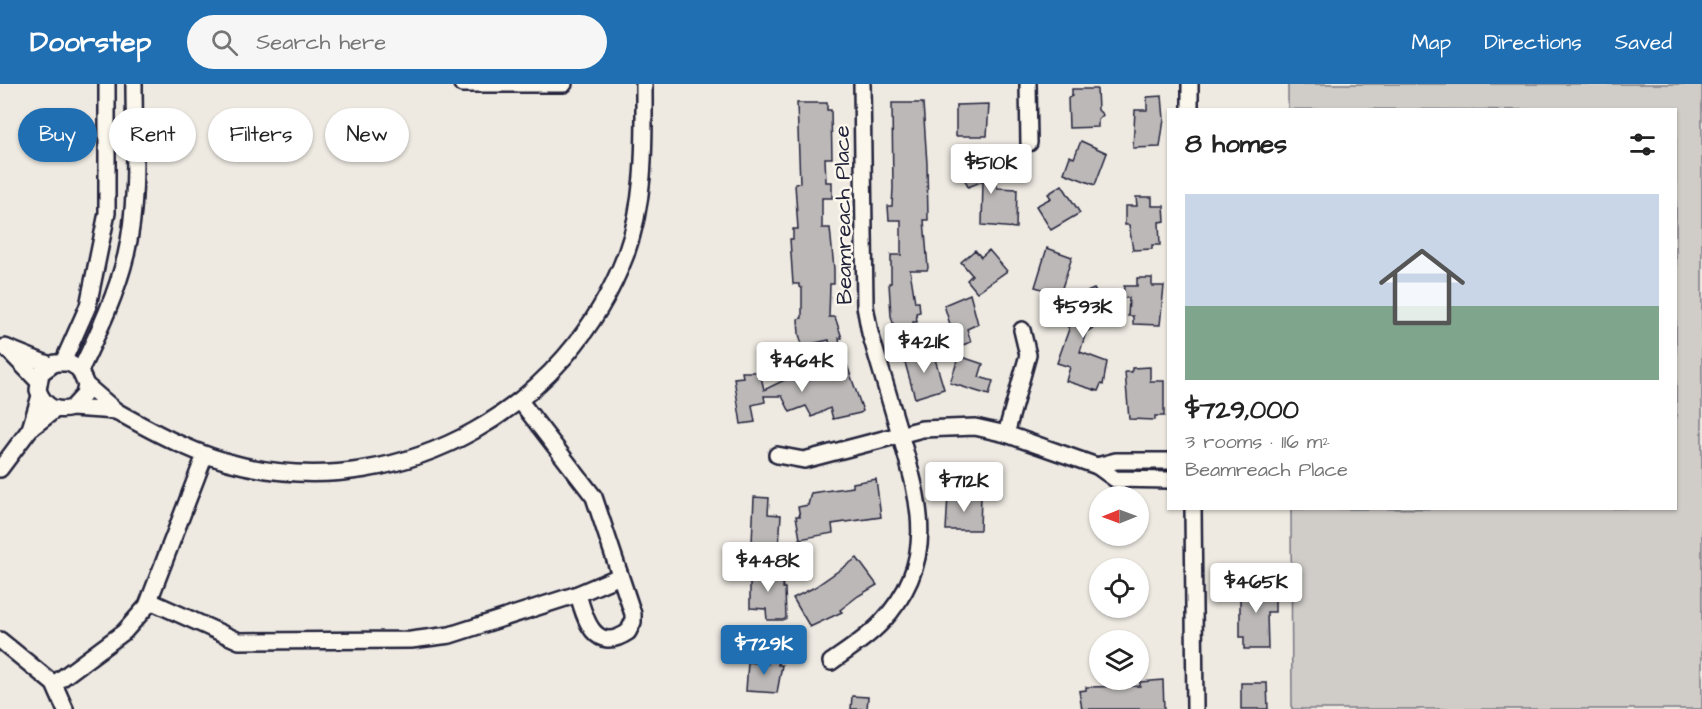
<!DOCTYPE html>
<meta charset="utf-8">
<style>
:root{--surface:#fff;--page:#f6f6f6;--text:#222;--muted:#767676;--line:#e0e0e0;--accent:#1f6fb2}
body{margin:0;font-family:"Architects Daughter",sans-serif;background:var(--page);color:var(--text);height:100vh;display:flex;flex-direction:column;font-size:22px;white-space:nowrap}
*{box-sizing:border-box;margin:0}
p{font-size:20px;color:var(--muted)}
.icon{flex:none;width:33px;height:33px;fill:none;stroke:currentColor;stroke-width:2;stroke-linecap:round;stroke-linejoin:round}
.map{position:relative;flex:1;overflow:hidden}
.drawer{position:absolute;left:1167px;top:24px;width:510px;height:402px;display:flex;flex-direction:column;background:var(--surface);border-radius:0px;box-shadow:0 2px 4px #0004}
.drawer>*{flex:none}
.top-card{position:absolute;left:18px;top:24px;width:570px;height:54px;display:flex;gap:12px}
.needle{width:39px;rotate:269deg}
.fabs{position:absolute;left:1089px;top:402px;display:grid;gap:12px}
.fabs a{display:grid;place-items:center;width:60px;height:60px;border-radius:50%;background:var(--surface);box-shadow:0 2px 4px #0004;font-size:30px}
.price{position:absolute;translate:-50% -51px;padding:0 14px;border-radius:6px;background:#fff;color:#222;font-size:20px;line-height:39px;filter:drop-shadow(0 2px 3px #0008)}
.price::after{content:'';position:absolute;left:50%;top:36px;width:18px;height:14px;margin-left:-9px;background:inherit;clip-path:polygon(0 0,100% 0,50% 100%)}
.price.current{background:var(--accent);color:#fff}
ul{padding:0;list-style:none}
li{display:grid;align-content:center;gap:12px;height:318px;padding:0 18px}
li+li{border-top:2px solid var(--line)}
li span{display:grid;place-items:center;height:186px;border-radius:0px;color:#555}
li>.icon{margin-inline-start:auto}
span .icon{width:108px;height:108px;fill:#fffc;stroke-width:1}
li b{font-size:26px}
h2{display:flex;justify-content:space-between;align-items:center;height:72px;padding:0 18px;font-size:26px}
.chip{padding:0 21px;border-radius:27px;background:var(--surface);box-shadow:0 2px 4px #0004;font-size:21px;line-height:54px}
.chip.current{background:var(--accent);color:#fff}
header{display:flex;align-items:center;gap:36px;box-sizing:border-box;height:84px;padding:0 30px;background:var(--accent);color:#fff}
header strong{font-size:28px}
nav{display:flex;gap:33px;margin-inline-start:auto;font-size:21px}
.search{width:420px;height:54px;background:var(--page);display:flex;align-items:center;gap:15px;box-sizing:border-box;padding:0 21px;border-radius:33px;color:var(--muted);font-size:22px}
.map>svg:first-child{display:block}
.green{fill:#d0cdc9;stroke:#797882;stroke-width:1.5}
.building{fill:#bcb8b8;stroke:#22223b;stroke-width:1.5}
.lines{fill:none;stroke-linecap:round;stroke-linejoin:round}
.street-casing{stroke:#22223b;stroke-width:20}
.street{stroke:#fbf7ec;stroke-width:15}
.labels{text-anchor:middle;stroke-width:5;stroke-linejoin:round;paint-order:stroke}
.street-label{font-size:22px;fill:#22223b;stroke:#fbf7ec}
</style>
<header>
<strong>Doorstep</strong>
<div class="search"><svg class="icon" aria-label="search" viewBox="0 0 24 24"><circle cx="10" cy="10" r="6"/><path d="M15 15l6 6"/></svg>Search here</div>
<nav><a>Map</a><a>Directions</a><a>Saved</a></nav>
</header>
<div class="map">
<svg width="1702" height="625" viewBox="0 0 1702 625">
<rect width="100%" height="100%" fill="#eeeae2"/>
<filter id="ink" filterUnits="userSpaceOnUse"><feTurbulence type="fractalNoise" baseFrequency=".0167" numOctaves="2"/><feDisplacementMap in="SourceGraphic" scale="12" xChannelSelector="R" yChannelSelector="G"/><feConvolveMatrix kernelMatrix="1 2 1 2 8 2 1 2 1" color-interpolation-filters="sRGB"/></filter>
<g filter="url(#ink)">
<path class="green" d="M1288 0H1702V625H1292L1291 425 1676 424V26L1288 25Z"/>
<g class="building">
<path d="M1072 5H1097L1098 26 1103 31 1098 36V43L1069 44 1068 14 1072 12Z"/>
<path d="M1162 12 1164 35 1160 63 1133 64 1135 26H1147V13Z"/>
<path d="M797 19H827V26H831L832 74H825L826 98H832V114H822V144H830L834 185V200H830L829 233H835L842 254H839L840 262 830 264 829 256 802 262 799 250 798 235 802 234V204L799 203V200H793L790 155H793V145H798L795 100 800 99Z"/>
<path d="M892 19H923L927 80 928 136H924L928 184 927 186H910L915 218H919L920 228 916 229 917 238H913L914 247 896 250 891 232 889 199H891V171H901V136H889L888 122H892L893 104Z"/>
<path d="M989 20 987 52H956V21Z"/>
<path d="M1081 57 1107 69 1095 101 1064 89 1070 72 1074 74Z"/>
<path d="M980 71 998 104 1017 105 1016 144 982 141 983 97 968 103 958 80Z"/>
<path d="M1062 101 1080 129 1051 146 1036 122 1051 114 1048 110Z"/>
<path d="M1136 113H1152V122H1164L1165 137 1159 138 1160 161H1152V165L1133 166 1129 141H1125V122H1137Z"/>
<path d="M1047 164 1072 173 1060 210 1035 203Z"/>
<path d="M975 166 981 173 989 166 1007 187 977 208 967 196 972 191 961 178Z"/>
<path d="M1137 194H1152V202H1164L1160 241 1133 240V232H1128L1129 214H1123L1124 202H1137Z"/>
<path d="M1094 205 1111 233 1086 248 1080 268 1107 278 1103 301 1101 300 1098 307 1066 297 1070 283 1057 279 1069 245 1056 221Z"/>
<path d="M970 210 978 240 967 245 971 258 957 263 944 221Z"/>
<path d="M932 265 944 305 915 314 904 275Z"/>
<path d="M959 272 983 280 979 293 993 297 989 311 950 299Z"/>
<path d="M847 281 863 327 860 329 833 335 830 324 812 333 806 322 790 328 782 312H764L765 318 752 321 755 338 741 340 734 294 743 293 742 288H760L764 306 805 286 809 293Z"/>
<path d="M1150 283V297H1164V332H1155V336L1129 335 1125 288H1132V284Z"/>
<path d="M876 395 881 433 832 440 833 449 800 455 796 432H800L798 423 808 421 811 409 853 403V399Z"/>
<path d="M948 411H981L980 446H946Z"/>
<path d="M754 413 769 414 768 430 781 431 779 462H761V459H752Z"/>
<path d="M857 474 877 501 858 512 840 526 842 528 810 543 793 514 815 503Z"/>
<path d="M772 483V488H781L783 504H785L786 534 783 536H767L766 525 750 524V489H758V484Z"/>
<path d="M1240 498H1261V503H1275V528H1267L1268 565H1244V553H1240Z"/>
<path d="M768 574H779L778 581H782L777 609 746 607 748 578 768 580Z"/>
<path d="M1163 596 1164 625H1082L1079 607 1086 606V603L1140 602V598Z"/>
<path d="M1241 599H1267L1268 625H1241Z"/>
<path d="M852 612 868 613 867 625H851Z"/>
</g>
<g class="lines">
<g class="street-casing">
<g id="street">
<path d="M462 0H564"/>
<path d="M1028 0 1029 59"/>
<path d="M1190 0V26"/>
<path d="M63 278 88 222 107 129V0"/>
<path d="M80 287C98 249 116 212 126 171 139 116 134 56 134 0"/>
<path d="M38 297 5 263 50 281"/>
<path d="M40 312 30 345 56 325"/>
<path d="M520 317 594 413 633 530V538L628 548C595 570 585 536 578 510"/>
<path d="M72 324 116 327 86 301 79 285 69 279H55L41 289 38 306C44 322 55 329 72 324L84 311 86 301"/>
<path d="M116 327C157 350 198 372 244 382 406 417 568 324 626 170 646 115 644 58 644 0"/>
<path d="M1006 350 1028 271 1022 246"/>
<path d="M777 371 804 376 922 345 975 343 1006 350 1080 376 1097 382 1115 395 1168 396"/>
<path d="M1097 382 1116 377H1168"/>
<path d="M0 385 30 345"/>
<path d="M1193 424 1195 625"/>
<path d="M150 517 239 557 411 556 450 551 578 510 620 492"/>
<path d="M0 556 54 600 65 625"/>
<path d="M831 578C848 566 867 554 881 539 938 478 921 421 900 350 890 317 880 283 870 249L865 222 862 0"/>
<path d="M54 600 124 548 147 522 205 371"/>
</g>
</g>
<use href="#street" class="street"/>
</g>
</g>
<g class="labels">
<g class="street-label">
<text transform="translate(842 131) rotate(-91)" y="8">Beamreach Place</text>
</g>
</g>
</svg>
<div class="fabs">
<a><svg class="needle" viewBox="-14 -14 28 28"><path d="M0-13l5 13h-10z" fill="#e53935"/><path d="M0 13l5-13h-10z" fill="#767676"/></svg></a>
<a><svg class="icon" aria-label="locate" viewBox="0 0 24 24"><circle cx="12" cy="12" r="6"/><path d="M12 2v4M12 18v4M2 12h4M18 12h4"/></svg></a>
<a><svg class="icon" aria-label="layers" viewBox="0 0 24 24"><path d="M12 4l9 5-9 5-9-5zM3 14l9 5 9-5"/></svg></a>
</div>
<b class="price" style="left:991px;top:111px">$510K</b>
<b class="price" style="left:1083px;top:255px">$593K</b>
<b class="price" style="left:924px;top:290px">$421K</b>
<b class="price" style="left:802px;top:309px">$464K</b>
<b class="price" style="left:964px;top:429px">$712K</b>
<b class="price" style="left:768px;top:509px">$448K</b>
<b class="price" style="left:1256px;top:530px">$465K</b>
<b class="price current" style="left:764px;top:592px">$729K</b>
<div class="top-card">
<a class="chip current">Buy</a>
<a class="chip">Rent</a>
<a class="chip">Filters</a>
<a class="chip">New</a>
</div>
<section class="drawer">
<h2>8 homes<svg class="icon" aria-label="filters" viewBox="0 0 24 24"><path d="M4 7h16M4 17h16"/><circle cx="9" cy="7" r="2"/><circle cx="15" cy="17" r="2"/></svg></h2>
<ul>
<li><span style="background:linear-gradient(#c9d6e8 60%,#7fa58c 0)"><svg class="icon" aria-label="home" viewBox="0 0 24 24"><path d="M3 11l9-7 9 7M6 9v11h12V9"/></svg></span><div><b>$729,000</b><p>3 rooms · 116 m²</p><p>Beamreach Place</p></div></li>
</ul>
</section>
</div>
